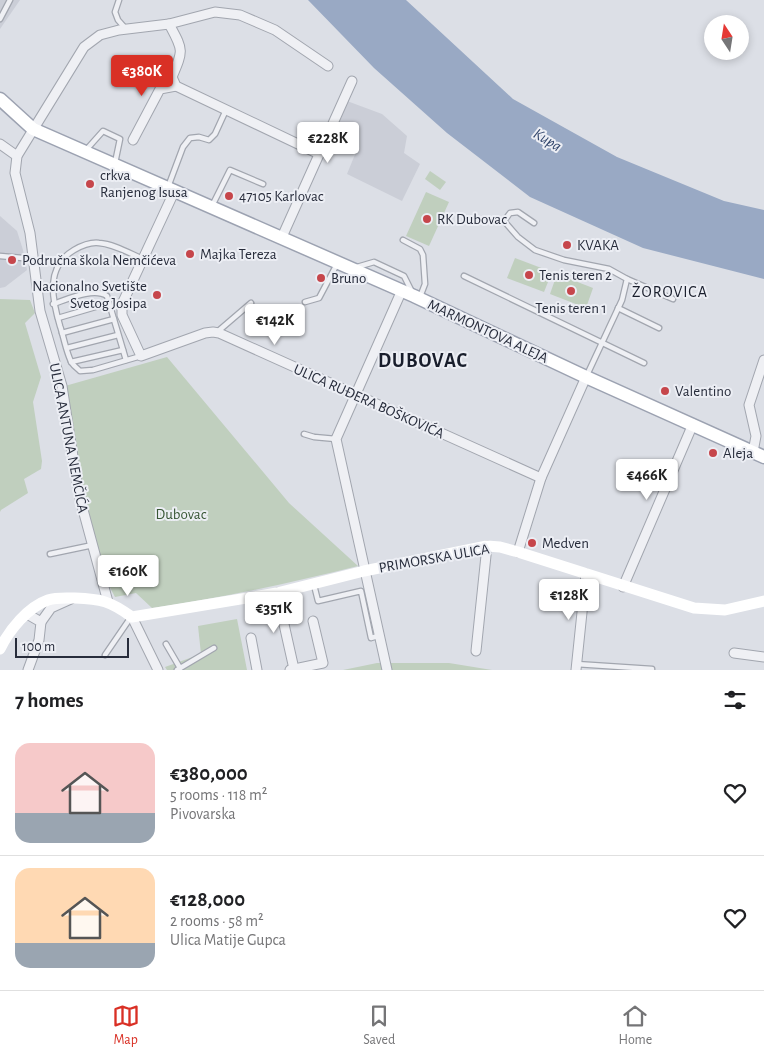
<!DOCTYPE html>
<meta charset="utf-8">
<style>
:root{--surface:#fff;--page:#f2f2f2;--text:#202124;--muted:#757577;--line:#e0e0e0;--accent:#d93025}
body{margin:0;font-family:"Alegreya Sans",sans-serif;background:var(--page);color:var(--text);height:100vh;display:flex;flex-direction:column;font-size:19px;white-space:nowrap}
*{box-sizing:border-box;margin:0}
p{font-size:16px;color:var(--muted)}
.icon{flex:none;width:28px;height:28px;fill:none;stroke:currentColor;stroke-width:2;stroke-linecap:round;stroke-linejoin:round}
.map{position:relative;height:670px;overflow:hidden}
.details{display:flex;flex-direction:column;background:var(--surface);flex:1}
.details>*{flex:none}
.needle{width:32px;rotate:348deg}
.tools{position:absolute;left:704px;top:15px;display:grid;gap:10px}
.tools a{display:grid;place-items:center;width:45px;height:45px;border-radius:50%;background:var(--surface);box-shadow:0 2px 8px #0003;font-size:25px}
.scale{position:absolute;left:15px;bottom:12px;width:114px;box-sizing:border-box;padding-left:5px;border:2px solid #272c3b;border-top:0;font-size:14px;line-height:18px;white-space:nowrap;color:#272c3b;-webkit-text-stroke:4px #eceef4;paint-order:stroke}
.price{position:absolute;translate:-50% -42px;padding:0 11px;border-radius:5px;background:#fff;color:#222;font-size:16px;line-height:32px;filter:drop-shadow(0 1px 2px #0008)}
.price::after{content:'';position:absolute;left:50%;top:30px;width:15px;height:11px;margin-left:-8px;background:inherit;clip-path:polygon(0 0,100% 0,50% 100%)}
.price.on{background:var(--accent);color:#fff}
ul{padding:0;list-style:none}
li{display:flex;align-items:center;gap:15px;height:125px;padding:0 15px}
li+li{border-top:1px solid var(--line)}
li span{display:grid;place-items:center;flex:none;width:140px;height:100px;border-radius:15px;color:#555}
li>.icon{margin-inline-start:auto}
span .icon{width:60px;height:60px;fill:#fffc;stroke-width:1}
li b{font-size:21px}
h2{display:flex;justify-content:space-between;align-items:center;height:60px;padding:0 15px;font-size:21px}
.tab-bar{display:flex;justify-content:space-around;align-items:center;height:70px;border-top:1px solid var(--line);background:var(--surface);font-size:14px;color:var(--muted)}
.tab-bar a{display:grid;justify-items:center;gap:2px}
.tab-bar .on{color:var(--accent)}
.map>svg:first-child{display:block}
.built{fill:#cbced7}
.green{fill:#c0cfbe}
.water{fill:#99a9c4}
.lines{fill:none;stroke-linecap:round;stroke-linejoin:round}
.lane-casing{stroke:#a2a6af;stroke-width:7}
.street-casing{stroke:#a2a6af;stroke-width:11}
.primary-casing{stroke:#9ca2b1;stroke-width:15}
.lane{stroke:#eff0f4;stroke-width:4.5}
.street{stroke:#eff0f4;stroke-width:9}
.secondary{stroke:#fff;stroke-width:11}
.primary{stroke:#fff;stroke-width:12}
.poi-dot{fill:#c6464b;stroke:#eceef4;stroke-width:2}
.labels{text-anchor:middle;stroke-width:4;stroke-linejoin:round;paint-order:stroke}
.poi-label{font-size:15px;fill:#272c3b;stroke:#eceef4;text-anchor:start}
.street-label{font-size:15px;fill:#272c3b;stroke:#eceef4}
.park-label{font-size:15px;fill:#385635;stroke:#eceef4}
.water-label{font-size:16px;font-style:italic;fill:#33476d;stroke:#eceef4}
.neighbourhood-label{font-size:16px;letter-spacing:1px;fill:#191e2c;stroke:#eceef4}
.district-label{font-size:20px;font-weight:bold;letter-spacing:1px;fill:#191e2c;stroke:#eceef4}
</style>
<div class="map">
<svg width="764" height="670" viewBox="0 0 764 670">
<rect width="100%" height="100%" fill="#dcdfe6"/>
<g class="built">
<path d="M0 0H20L0 29Z"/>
<path d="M347 101 382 114 407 136 404 153 420 164 402 201 347 174 356 152 330 139Z"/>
<path d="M0 216 17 231 23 250 27 270 5 287 0 288Z"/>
</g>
<g class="green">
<path d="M430 171 446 182 440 190 425 179Z"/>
<path d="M426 192 449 202 429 246 406 236Z"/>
<path d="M515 258 552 272 544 292 507 278Z"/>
<path d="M557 274 593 288 586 308 550 294Z"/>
<path d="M0 299 30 300 35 313 25 323 41 377 33 402 42 461 41 469 24 479 28 493 1 510 0 512Z"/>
<path d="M167 357 289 503 358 566C290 583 222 598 152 608L136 593 115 597 106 580 84 493 65 386Z"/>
<path d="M237 619 247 670H167L165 667 201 654 198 626Z"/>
<path d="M377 663H449L492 670H343Z"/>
</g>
<path class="water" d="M308 0H406L513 99 617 157 724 201 764 210V279L643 248 530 197 447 133 374 68Z"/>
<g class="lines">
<g class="lane-casing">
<g id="lane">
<path d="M119 0 115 12 118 20 126 29"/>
<path d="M0 19 10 0"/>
<path d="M86 150 103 131 120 139 115 163"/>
<path d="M168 187 183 147 190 138 199 137 209 140 215 134 226 110"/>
<path d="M212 206 230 170 263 184"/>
<path d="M534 223 518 212 510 213 504 221 518 237 535 250 564 260 609 269 627 279 622 300 587 375"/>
<path d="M403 240 420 249 423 255 425 284 420 297"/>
<path d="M0 256 34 259"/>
<path d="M357 267 374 262 404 276 412 292"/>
<path d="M464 276 644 363"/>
<path d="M627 279 673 299"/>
<path d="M305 302 319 298 337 264"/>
<path d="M53 304C68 299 94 287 107 296L126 360"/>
<path d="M618 308 659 328"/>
<path d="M58 318 109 303"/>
<path d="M62 333 114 319"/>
<path d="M216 333 251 303"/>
<path d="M67 348 118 335"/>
<path d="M141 356 93 370 80 371C77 368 74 366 72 363 67 356 63 334 60 326 52 299 45 267 74 250 81 246 91 242 99 243 114 244 129 253 143 259"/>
<path d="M71 362 123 350"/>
<path d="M304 434 314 437 336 439"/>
<path d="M50 554 93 545"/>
<path d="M314 585 318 601 361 591 371 638 378 636"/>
<path d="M166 644 180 668"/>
<path d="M105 655 131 617"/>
<path d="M576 664 652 669"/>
<path d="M177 670 214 648"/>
</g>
</g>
<g class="street-casing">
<g id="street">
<path d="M169 24C183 50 184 49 172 77L176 86 319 154"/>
<path d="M133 140 160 89 176 86"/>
<path d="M0 144 17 156"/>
<path d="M175 190 122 304V315L141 356 205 333 213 332 219 333 541 478"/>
<path d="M282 237 352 81"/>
<path d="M753 452 756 436 749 405 764 360"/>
<path d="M518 552 541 478 586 377"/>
<path d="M623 587 693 424"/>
<path d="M277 593 294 669"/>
<path d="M108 602 79 495 62 386 40 311 30 233 15 173 17 156 84 47 100 35 119 30 169 24 215 12 240 15 275 30 328 66"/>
<path d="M27 614 41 622 39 640 28 670"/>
<path d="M132 617 158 670"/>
<path d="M41 622 51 608 71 599"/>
<path d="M251 638 257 670"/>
<path d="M476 651 487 546"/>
<path d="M734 653 764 657"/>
<path d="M290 670 323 663 313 621"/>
<path d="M387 670 336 439 402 290"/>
<path d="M576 670 586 574"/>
</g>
</g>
<g class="primary-casing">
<path id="primary" d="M0 99 33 129 414 296 586 377 764 457"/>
</g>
<use href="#lane" class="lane"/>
<use href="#street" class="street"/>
<path class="secondary" d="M0 649C9 630 28 607 48 600 57 597 66 598 75 598 101 599 110 601 132 617L277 593 364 571 487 546 500 547 518 552 694 608 725 610 764 601"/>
<use href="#primary" class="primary"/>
</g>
<g class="poi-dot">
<circle cx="90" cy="184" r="5"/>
<circle cx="229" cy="196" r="5"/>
<circle cx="427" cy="219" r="5"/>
<circle cx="567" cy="245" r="5"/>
<circle cx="190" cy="254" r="5"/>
<circle cx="12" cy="260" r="5"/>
<circle cx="529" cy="275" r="5"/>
<circle cx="321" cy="278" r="5"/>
<circle cx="571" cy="291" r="5"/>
<circle cx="157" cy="295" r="5"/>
<circle cx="665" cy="391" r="5"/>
<circle cx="713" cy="453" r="5"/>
<circle cx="532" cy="543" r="5"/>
</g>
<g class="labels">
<g class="poi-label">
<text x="100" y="180">crkva<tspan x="100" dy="17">Ranjenog Isusa</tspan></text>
<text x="239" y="201">47105 Karlovac</text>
<text x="437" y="224">RK Dubovac</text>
<text x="577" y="250">KVAKA</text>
<text x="200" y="259">Majka Tereza</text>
<text x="22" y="265">Područna škola Nemčićeva</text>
<text x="539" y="280">Tenis teren 2</text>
<text x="331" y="283">Bruno</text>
<text x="147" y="291" text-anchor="end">Nacionalno Svetište<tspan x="147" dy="17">Svetog Josipa</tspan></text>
<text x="571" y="313" text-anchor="middle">Tenis teren 1</text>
<text x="675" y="396">Valentino</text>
<text x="723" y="458">Aleja</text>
<text x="542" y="548">Medven</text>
</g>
<g class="street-label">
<text transform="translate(488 331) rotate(25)" y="5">MARMONTOVA ALEJA</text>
<text transform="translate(369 401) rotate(24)" y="5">ULICA RUĐERA BOŠKOVIĆA</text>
<text transform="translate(69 438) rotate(79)" y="5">ULICA ANTUNA NEMČIĆA</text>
<text transform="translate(434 558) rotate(-10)" y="5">PRIMORSKA ULICA</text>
</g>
<g class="park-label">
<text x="181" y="519">Dubovac</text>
</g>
<g class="water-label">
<text transform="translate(548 139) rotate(31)" y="6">Kupa</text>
</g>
<g class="neighbourhood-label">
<text x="670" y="297">ŽOROVICA</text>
</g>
<g class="district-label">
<text x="423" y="367">DUBOVAC</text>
</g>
</g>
</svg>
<div class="tools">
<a><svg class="needle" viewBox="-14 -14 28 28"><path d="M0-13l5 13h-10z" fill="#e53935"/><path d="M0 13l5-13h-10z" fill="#757577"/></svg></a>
</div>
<div class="scale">100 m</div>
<b class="price on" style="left:142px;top:97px">€380K</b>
<b class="price" style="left:328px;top:164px">€228K</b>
<b class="price" style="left:275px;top:346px">€142K</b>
<b class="price" style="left:647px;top:501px">€466K</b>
<b class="price" style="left:128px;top:597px">€160K</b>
<b class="price" style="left:569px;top:621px">€128K</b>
<b class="price" style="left:274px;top:634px">€351K</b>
</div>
<section class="details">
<h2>7 homes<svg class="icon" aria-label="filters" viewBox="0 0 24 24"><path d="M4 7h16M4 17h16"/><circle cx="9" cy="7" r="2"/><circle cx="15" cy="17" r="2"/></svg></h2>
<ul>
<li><span style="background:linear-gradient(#f6c9c9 70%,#9aa5b1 0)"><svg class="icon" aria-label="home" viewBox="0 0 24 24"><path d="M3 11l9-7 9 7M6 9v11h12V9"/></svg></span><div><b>€380,000</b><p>5 rooms · 118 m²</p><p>Pivovarska</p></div><svg class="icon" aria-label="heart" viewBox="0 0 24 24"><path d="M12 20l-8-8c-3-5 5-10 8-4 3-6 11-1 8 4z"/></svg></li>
<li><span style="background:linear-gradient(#ffd9b3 75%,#9aa5b1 0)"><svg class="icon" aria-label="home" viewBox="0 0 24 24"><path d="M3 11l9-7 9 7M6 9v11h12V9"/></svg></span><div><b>€128,000</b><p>2 rooms · 58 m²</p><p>Ulica Matije Gupca</p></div><svg class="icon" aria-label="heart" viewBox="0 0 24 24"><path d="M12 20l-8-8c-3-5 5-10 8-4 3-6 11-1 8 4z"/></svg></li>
</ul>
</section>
<nav class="tab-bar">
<a class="on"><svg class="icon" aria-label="map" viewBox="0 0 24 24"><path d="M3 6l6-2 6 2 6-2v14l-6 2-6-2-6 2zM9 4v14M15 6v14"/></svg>Map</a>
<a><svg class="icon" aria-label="saved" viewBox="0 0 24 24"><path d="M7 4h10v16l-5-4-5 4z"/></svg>Saved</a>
<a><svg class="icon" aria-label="home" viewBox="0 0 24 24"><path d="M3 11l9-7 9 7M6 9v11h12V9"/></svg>Home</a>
</nav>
